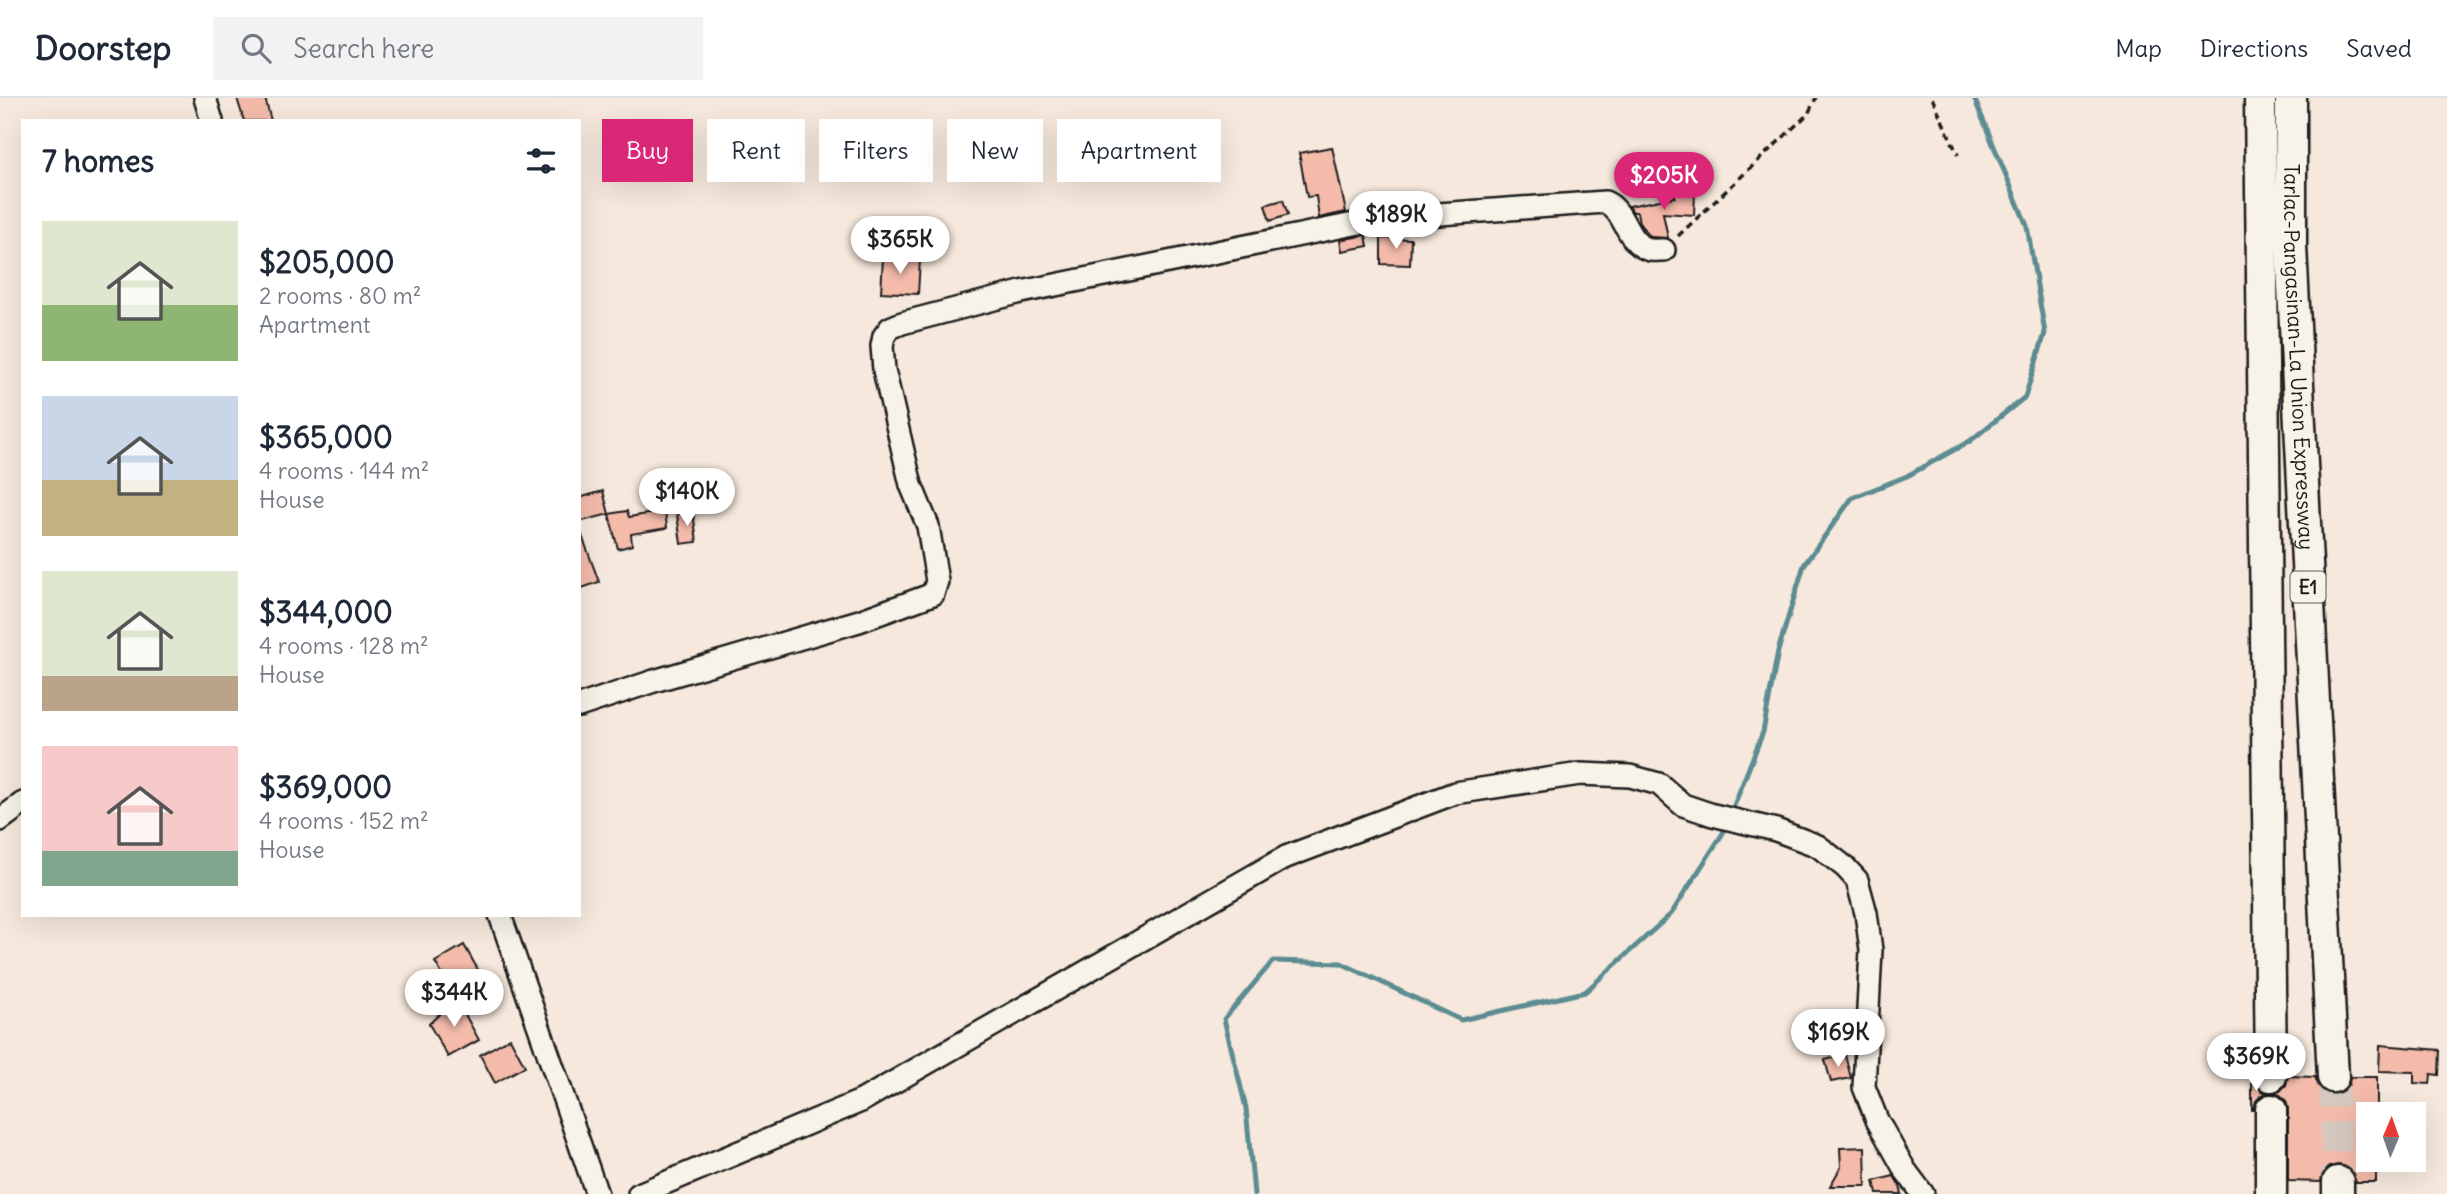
<!DOCTYPE html>
<meta charset="utf-8">
<style>
:root{--surface:#fff;--page:#f2f2f3;--text:#1f2937;--muted:#747a83;--line:#e0e1e3;--accent:#db2777}
body{margin:0;font-family:Delius,sans-serif;background:var(--page);color:var(--text);height:100vh;display:flex;flex-direction:column;font-size:26px;white-space:nowrap}
*{box-sizing:border-box;margin:0}
p{font-size:23px;color:var(--muted)}
.icon{flex:none;width:38px;height:38px;fill:none;stroke:currentColor;stroke-width:2;stroke-linecap:round;stroke-linejoin:round}
.map{position:relative;flex:1;overflow:hidden}
.details{position:absolute;left:21px;top:21px;width:560px;height:798px;display:flex;flex-direction:column;background:var(--surface);border-radius:0px;box-shadow:0 7px 28px #0002}
.details>*{flex:none}
.hud{position:absolute;left:602px;top:21px;width:665px;height:63px;display:flex;gap:14px}
.needle{width:46px;rotate:2deg}
.controls{position:absolute;left:2356px;top:1004px;display:grid;gap:14px}
.controls a{display:grid;place-items:center;width:70px;height:70px;border-radius:0px;background:var(--surface);box-shadow:0 7px 28px #0002;font-size:35px}
.price{position:absolute;translate:-50% -60px;padding:0 16px;border-radius:24px;background:#fff;color:#222;font-size:23px;line-height:46px;filter:drop-shadow(0 2px 4px #0008)}
.price::after{content:'';position:absolute;left:50%;top:42px;width:21px;height:16px;margin-left:-10px;background:inherit;clip-path:polygon(0 0,100% 0,50% 100%)}
.price.current{background:var(--accent);color:#fff}
ul{padding:0;list-style:none}
li{display:flex;align-items:center;gap:21px;height:175px;padding:0 21px}
li span{display:grid;place-items:center;flex:none;width:196px;height:140px;border-radius:0px;color:#555}
li>.icon{margin-inline-start:auto}
span .icon{width:84px;height:84px;fill:#fffc;stroke-width:1}
li b{font-size:30px}
h2{display:flex;justify-content:space-between;align-items:center;height:84px;padding:0 21px;font-size:30px}
.tag{padding:0 24px;border-radius:0px;background:var(--surface);box-shadow:0 7px 28px #0002;font-size:24px;line-height:63px}
.tag.current{background:var(--accent);color:#fff}
header{display:flex;align-items:center;gap:42px;box-sizing:border-box;height:98px;padding:0 35px;background:var(--surface);border-bottom:2px solid var(--line)}
header strong{font-size:33px}
nav{display:flex;gap:38px;margin-inline-start:auto;font-size:24px}
.search{width:490px;height:63px;background:var(--page);display:flex;align-items:center;gap:18px;box-sizing:border-box;padding:0 24px;border-radius:0px;color:var(--muted);font-size:26px}
.map>svg:first-child{display:block}
.lines{fill:none;stroke-linecap:round;stroke-linejoin:round}
.stream{stroke:#5b8b92;stroke-width:5}
.building{fill:#f4bbab;stroke:#1c1c1c;stroke-width:2}
.highway-tunnel{stroke:#d5c9bf;stroke-width:30;stroke-dasharray:30 15;stroke-linecap:butt}
.minor-casing{stroke:#1c1c1c;stroke-width:26}
.highway-casing{stroke:#1c1c1c;stroke-width:35}
.path{stroke:#1c1c1c;stroke-width:3.5;stroke-dasharray:7 5;stroke-linecap:butt}
.minor{stroke:#f7f3e8;stroke-width:21}
.highway{stroke:#f7f3e8;stroke-width:30}
.labels{text-anchor:middle;stroke-width:5;stroke-linejoin:round;paint-order:stroke}
.shield{fill:#f7f3e8;stroke:#5e5c59;stroke-width:2}
.shield-label{font-size:19px;font-weight:bold;fill:#1c1c1c}
.street-label{font-size:21px;fill:#1c1c1c;stroke:#f7f3e8}
</style>
<header>
<strong>Doorstep</strong>
<div class="search"><svg class="icon" aria-label="search" viewBox="0 0 24 24"><circle cx="10" cy="10" r="6"/><path d="M15 15l6 6"/></svg>Search here</div>
<nav><a>Map</a><a>Directions</a><a>Saved</a></nav>
</header>
<div class="map">
<svg width="2447" height="1096" viewBox="0 0 2447 1096">
<rect width="100%" height="100%" fill="#f6e8dc"/>
<filter id="ink" filterUnits="userSpaceOnUse"><feTurbulence type="fractalNoise" baseFrequency=".0143" numOctaves="2"/><feDisplacementMap in="SourceGraphic" scale="14" xChannelSelector="R" yChannelSelector="G"/><feConvolveMatrix kernelMatrix="1 2 1 2 8 2 1 2 1" color-interpolation-filters="sRGB"/></filter>
<g filter="url(#ink)">
<g class="lines">
<g class="stream">
<path d="M1731 715 1763 634 1778 553 1804 467 1852 400 1907 378 1970 343 2025 299 2045 235 2027 128 1974 0"/>
<path d="M1254 1096 1246 1010 1224 921 1273 863 1341 865 1461 922 1585 894 1671 816 1723 735 1727 724"/>
</g>
</g>
<g class="building">
<path d="M237 0H265L271 23H244Z"/>
<path d="M1332 49 1346 114 1319 120 1316 98 1307 99 1299 55Z"/>
<path d="M1675 93 1695 94 1694 117 1663 115 1668 140 1652 139 1648 136 1639 125 1637 114H1633L1629 108 1675 99Z"/>
<path d="M1283 102 1288 117 1270 123 1265 107Z"/>
<path d="M1366 137 1368 148 1342 153 1340 142Z"/>
<path d="M1381 140 1411 141 1410 167 1381 166Z"/>
<path d="M883 160 920 162 918 196 881 194Z"/>
<path d="M603 393 609 416 579 424V400Z"/>
<path d="M627 413 629 419 665 413 667 430 631 436 632 447 618 451 609 416Z"/>
<path d="M693 414 697 444 681 446 677 416Z"/>
<path d="M579 435H581L599 484 579 491Z"/>
<path d="M464 847 485 884 456 900 435 864Z"/>
<path d="M456 900 479 942 448 959 429 926Z"/>
<path d="M510 940 525 968 495 985 480 957Z"/>
<path d="M2380 947 2440 952 2439 977 2431 976 2430 986 2414 985V974L2379 973Z"/>
<path d="M1845 957 1851 980 1831 984 1825 962Z"/>
<path d="M2252 978 2256 987 2262 993 2269 995 2262 997 2256 1003 2253 1012H2252Z"/>
<path d="M2288 978 2315 979 2319 989 2324 994 2333 996 2343 993 2349 986 2350 979H2377V1017H2368V1062H2376V1084H2355L2353 1075 2346 1069 2339 1067 2329 1069 2323 1076 2321 1084 2288 1083V1011L2286 1003 2280 997 2273 995 2280 993 2286 987Z"/>
<path d="M1865 1049 1866 1088H1830L1841 1069 1840 1050Z"/>
<path d="M1894 1078 1900 1088 1902 1096H1877L1874 1083Z"/>
</g>
<g class="lines">
<path class="highway-tunnel" d="M2333 979 2338 1084"/>
<g class="minor-casing">
<g id="minor">
<path d="M205 0 212 23"/>
<path d="M579 608 654 583 859 523 933 496 937 483 928 428 911 387 884 272 882 248 884 238 890 230 902 225 1021 194 1359 125 1398 119 1605 104C1626 113 1625 143 1647 151 1651 153 1659 152 1664 152"/>
<path d="M0 722 23 705"/>
<path d="M500 817 597 1096"/>
<path d="M639 1096 861 1003 1286 759 1455 695 1580 676 1630 678 1659 686 1683 707 1713 717 1776 732 1818 748 1845 769 1857 782 1866 815 1871 852 1864 989 1877 1022 1905 1072 1923 1096"/>
</g>
</g>
<g class="highway-casing">
<g id="highway">
<path d="M2260 0 2271 978"/>
<path id="s1" d="M2291 0V148L2333 979"/>
<path d="M2338 1084V1096"/>
<path d="M2271 1096V1012"/>
</g>
</g>
<g class="path">
<path d="M1932 0 1958 57"/>
<path d="M1678 138 1808 16 1816 0"/>
</g>
<use href="#minor" class="minor"/>
<use href="#highway" class="highway"/>
</g>
</g>
<g class="labels">
<rect class="shield" x="2290.5" y="473.5" width="35" height="31" rx="5"/>
<g class="shield-label">
<text x="2308" y="496">E1</text>
</g>
<g class="street-label">
<text dy="7" stroke="none"><textPath href="#s1" startOffset="259">Tarlac-Pangasinan-La Union Expressway</textPath></text>
</g>
</g>
</svg>
<div class="controls">
<a><svg class="needle" viewBox="-14 -14 28 28"><path d="M0-13l5 13h-10z" fill="#e53935"/><path d="M0 13l5-13h-10z" fill="#747a83"/></svg></a>
</div>
<b class="price current" style="left:1664px;top:114px">$205K</b>
<b class="price" style="left:1396px;top:153px">$189K</b>
<b class="price" style="left:900px;top:178px">$365K</b>
<b class="price" style="left:687px;top:430px">$140K</b>
<b class="price" style="left:454px;top:931px">$344K</b>
<b class="price" style="left:1838px;top:971px">$169K</b>
<b class="price" style="left:2256px;top:995px">$369K</b>
<div class="hud">
<a class="tag current">Buy</a>
<a class="tag">Rent</a>
<a class="tag">Filters</a>
<a class="tag">New</a>
<a class="tag">Apartment</a>
</div>
<section class="details">
<h2>7 homes<svg class="icon" aria-label="filters" viewBox="0 0 24 24"><path d="M4 7h16M4 17h16"/><circle cx="9" cy="7" r="2"/><circle cx="15" cy="17" r="2"/></svg></h2>
<ul>
<li><span style="background:linear-gradient(#dfe7d0 60%,#8fb573 0)"><svg class="icon" aria-label="home" viewBox="0 0 24 24"><path d="M3 11l9-7 9 7M6 9v11h12V9"/></svg></span><div><b>$205,000</b><p>2 rooms · 80 m²</p><p>Apartment</p></div></li>
<li><span style="background:linear-gradient(#c9d6e8 60%,#c2b280 0)"><svg class="icon" aria-label="home" viewBox="0 0 24 24"><path d="M3 11l9-7 9 7M6 9v11h12V9"/></svg></span><div><b>$365,000</b><p>4 rooms · 144 m²</p><p>House</p></div></li>
<li><span style="background:linear-gradient(#dfe7d0 75%,#b9a48a 0)"><svg class="icon" aria-label="home" viewBox="0 0 24 24"><path d="M3 11l9-7 9 7M6 9v11h12V9"/></svg></span><div><b>$344,000</b><p>4 rooms · 128 m²</p><p>House</p></div></li>
<li><span style="background:linear-gradient(#f6c9c9 75%,#7fa58c 0)"><svg class="icon" aria-label="home" viewBox="0 0 24 24"><path d="M3 11l9-7 9 7M6 9v11h12V9"/></svg></span><div><b>$369,000</b><p>4 rooms · 152 m²</p><p>House</p></div></li>
</ul>
</section>
</div>
